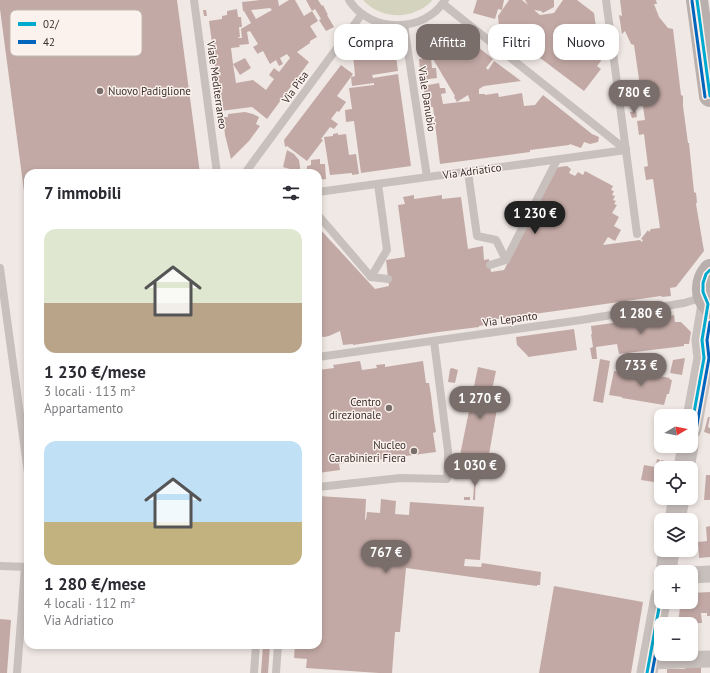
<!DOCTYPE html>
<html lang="it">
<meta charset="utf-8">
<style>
:root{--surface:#fff;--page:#f7f7f7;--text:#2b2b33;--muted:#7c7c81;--accent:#7a6e6b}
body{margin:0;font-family:"PT Sans",sans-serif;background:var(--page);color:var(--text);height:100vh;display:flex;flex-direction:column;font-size:15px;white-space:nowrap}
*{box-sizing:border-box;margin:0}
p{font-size:13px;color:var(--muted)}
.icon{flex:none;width:22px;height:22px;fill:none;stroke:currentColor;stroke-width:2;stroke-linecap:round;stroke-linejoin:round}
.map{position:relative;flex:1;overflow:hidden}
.drawer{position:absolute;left:24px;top:169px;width:298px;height:480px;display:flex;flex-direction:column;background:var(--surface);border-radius:12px;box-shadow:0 2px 6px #0003}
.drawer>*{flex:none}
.top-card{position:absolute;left:334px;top:24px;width:316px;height:36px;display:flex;gap:8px}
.needle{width:26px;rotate:80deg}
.buttons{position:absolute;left:654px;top:409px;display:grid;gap:8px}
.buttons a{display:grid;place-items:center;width:44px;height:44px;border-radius:8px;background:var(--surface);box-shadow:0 2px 6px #0003;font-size:20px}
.price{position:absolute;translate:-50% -34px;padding:0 9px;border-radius:14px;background:var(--accent);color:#fff;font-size:13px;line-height:26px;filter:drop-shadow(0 1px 2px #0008)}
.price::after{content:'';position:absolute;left:50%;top:24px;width:12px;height:9px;margin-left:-6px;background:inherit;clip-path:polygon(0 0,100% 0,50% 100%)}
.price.current{background:#222;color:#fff}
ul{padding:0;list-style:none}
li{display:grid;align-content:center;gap:8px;height:212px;padding:0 20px}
li span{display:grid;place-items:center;height:124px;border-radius:12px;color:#555}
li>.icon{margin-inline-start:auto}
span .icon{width:72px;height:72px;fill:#fffc;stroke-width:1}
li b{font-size:17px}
h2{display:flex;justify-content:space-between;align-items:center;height:48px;padding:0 20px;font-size:17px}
.tag{padding:0 14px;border-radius:12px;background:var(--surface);box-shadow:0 2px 6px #0003;font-size:14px;line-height:36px}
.tag.current{background:var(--accent);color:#fff}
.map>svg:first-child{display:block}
.green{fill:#d4d4be}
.building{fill:#c3a9a5;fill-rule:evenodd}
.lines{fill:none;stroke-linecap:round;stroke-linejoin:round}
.service{stroke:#c8c0bd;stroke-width:8}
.minor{stroke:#c8c0bd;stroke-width:17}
.tertiary{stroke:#c8c0bd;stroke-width:21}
.secondary{stroke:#b9b0ad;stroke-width:22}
.bus-1-casing{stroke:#fbf2ed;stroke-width:6}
.bus-2-casing{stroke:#fbf2ed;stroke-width:6}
.bus-1{stroke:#00a9ce;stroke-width:3}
.bus-2{stroke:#0065bd;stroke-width:3}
.poi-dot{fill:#7a6e6b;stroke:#fbf2ed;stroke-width:1.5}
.labels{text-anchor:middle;stroke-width:3;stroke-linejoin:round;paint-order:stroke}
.street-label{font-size:11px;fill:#3a2d2a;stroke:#fbf2ed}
.poi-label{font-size:11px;fill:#3a2d2a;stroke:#fbf2ed;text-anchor:end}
.key{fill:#fbf2ed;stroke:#c1b7b2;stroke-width:1}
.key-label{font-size:11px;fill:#3a2d2a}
</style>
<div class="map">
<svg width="710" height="673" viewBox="0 0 710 673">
<rect width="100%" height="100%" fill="#f0e8e4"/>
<path class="green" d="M363 0H431L432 1C413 20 381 20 363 0Z"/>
<g class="building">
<path d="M0 0H177L200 173H28V214H27L0 9Z"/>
<path d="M260 0H278L279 6 289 0H295L304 16 312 11 318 21 310 26 317 37 310 41V43L297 52 309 62 267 119 252 107 221 111 214 59 211 55 213 50 209 21 222 19V16L227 15V11L237 9 238 17H241L242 27H239L240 37H238L239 38H242L241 29 251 23 244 11H243L242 2ZM270 8 272 10 256 19 251 10ZM250 31 258 44 253 47 257 53V54L263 51 270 64 276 60 279 66 283 64 280 58 287 54 290 58 279 72 274 68 269 75 274 79 266 90 253 80 236 83 233 64 240 75 251 68 245 58 233 64 231 48 240 47 239 45 249 44 247 32Z"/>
<path d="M306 0H318L322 6 323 5 328 15H327L334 27 326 31 319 20 321 19 315 9 312 11Z"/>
<path d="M477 0H504L502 10 498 9 495 19 473 13Z"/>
<path d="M509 0H522L528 5 525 0H554V7L543 13 541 11 534 10 540 15 554 13 563 0H577L594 13 601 61 597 66 601 69 584 91 499 27 498 16Z"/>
<path d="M620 0H656L657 4H654L659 17 668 28 673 29 681 95 683 96V106L688 143H689L694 192 696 193 697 202 696 204 704 251 676 287 670 288 671 296 662 297 661 296 570 309 497 319 489 324 479 326V327L439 332 353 345V344L343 345 340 331 329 336 324 337 318 336V227L375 289 389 286 386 260 405 257 398 205 405 204 403 197 414 195V199L442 195V199L461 197 468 249 483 246 484 260 489 259 491 272 504 270 557 168 559 167 567 166 571 169 569 173 575 176 578 172 583 175 585 171 613 186 611 190 614 191 612 195 615 196 613 200 616 201 614 204 617 205 612 213 619 217 614 226 621 230 615 241 608 237 603 245 640 240 642 242 643 240 641 239 648 230 649 232 651 229 660 228 653 179 646 180 644 167 648 166 644 134 639 135 637 121 645 120 634 45 631 44 625 31 622 34 619 15 622 16Z"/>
<path d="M203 10H206L207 16H204Z"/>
<path d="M451 32 453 37 455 36 461 47 468 39 493 59 486 68 488 70 494 61 521 81 484 86 479 89V94H485V95L498 93 499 97 522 93 524 106 535 105 543 95 592 134 599 137 598 142 590 144 584 142 581 148 570 144 569 145 530 150V152L440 164 433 107 427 108 423 86 439 83 440 88H445L446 93 441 94 443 104 470 101 468 95 457 102 454 97 455 96 430 54H431L430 51 431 50 428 44 437 46 449 39Z"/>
<path d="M366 47 367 52 395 48 398 71 372 75 373 78 398 74 411 166 361 173 354 121 346 122 345 110 352 109 349 88 374 85V83L352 86 351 77 355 76 353 54 359 53V48Z"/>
<path d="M431 58 432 68H436L437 78 421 80 419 59Z"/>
<path d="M341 65 353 74 337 96 346 102 339 112 337 111 331 119 338 124 334 129 330 127 321 139 323 140 307 161 287 146 285 147 284 140Z"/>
<path d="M636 111 637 117 632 118 630 112Z"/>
<path d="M245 112 253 114 259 117 256 124 260 126 249 141 231 159 225 135 223 117H228V114Z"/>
<path d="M338 133V135L346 134 349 155 356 154 359 174 352 175V173L330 175 324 137 333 136V134Z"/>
<path d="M287 150 294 154 299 160 300 167V172L283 167Z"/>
<path d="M320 159V164H325L326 179 318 180V173H307V166L311 165V160Z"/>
<path d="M670 314V316L674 315 675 322H681L691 332 689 344H684V346L619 354 617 344 596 347 597 359H592L590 348 593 347 591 334H592L591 326 664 316V315Z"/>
<path d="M574 329 577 350 528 357 527 355 517 345 516 337Z"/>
<path d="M685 358 682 375 670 373 673 360Z"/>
<path d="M600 359 610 361 603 403 593 401Z"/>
<path d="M360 361 362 370 377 368 376 365 385 364V367L423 361 426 383H429L431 395 434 420 436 432 433 433 436 452 361 462 360 457 350 459V462L339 464 340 470 318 473V370L334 368 333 365Z"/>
<path d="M478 367 496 371 491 395 499 397 487 466 459 460Z"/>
<path d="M452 368 458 370 455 383 448 382 450 369Z"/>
<path d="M614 371 633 375V371L670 378 669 379 672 380 669 394H667L664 405 622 398V397L609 395Z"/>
<path d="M708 417H710L708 427 710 428V434L704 432Z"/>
<path d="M657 459 660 460 659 465H656Z"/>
<path d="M661 460 665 461 664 465 660 464Z"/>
<path d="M644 465 661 468 660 481 654 480V482L641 480Z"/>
<path d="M475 471H476V474L475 500H473Z"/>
<path d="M706 475H710V500H704Z"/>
<path d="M318 496 366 499 365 520 366 519 367 512 380 513 381 499 396 501 395 514 409 515 410 502 484 507 480 560 465 559 464 566 481 567 482 563 541 572 540 585H537V586L406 568 400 632H395L392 673H379L306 668 307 659 294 658 295 645H318Z"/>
<rect x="464" y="497" width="6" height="3"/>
<path d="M710 526V557L699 558 698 542 707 541 706 527Z"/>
<path d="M554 586 643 602 631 673H539Z"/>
<path d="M710 592V616H707V613H701L702 623 678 624 680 607 674 605V602L681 603V602H691V593Z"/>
<path d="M0 619 11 620 7 673H0Z"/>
<path d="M263 645H270L268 673H261Z"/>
<path d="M685 665H701V673H667V669H685Z"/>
</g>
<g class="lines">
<g class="service">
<path d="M194 0 217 173"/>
<path d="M349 0C370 33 424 34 445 0"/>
<path d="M606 0 637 234"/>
<path d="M443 4 626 150"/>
<path d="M404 25 427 177"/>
<path d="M468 172 477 236 496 240 506 260"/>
<path d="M245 173 362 14"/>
<path d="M318 192 626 150"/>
<path d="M318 215 371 277 388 279"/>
<path d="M490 265 506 260 557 160"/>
<path d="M0 268 28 473"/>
<path d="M371 277 387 250 378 184"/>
<path d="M318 357 581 320 684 303 704 297"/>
<path d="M318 487 400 478 447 479 448 467V451L434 341"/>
<path d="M0 566 28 567"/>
<path d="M17 673 25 567"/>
<path d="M254 673 256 645"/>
<path d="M276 673 278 645"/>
</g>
<g class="minor">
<path d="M691 575 710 574"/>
<path d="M650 661 710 659"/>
</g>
<g class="tertiary">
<path d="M691 429 704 358 702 340 708 304"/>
<path d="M684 468 688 446"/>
<path d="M675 520 679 498"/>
<path d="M666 572 669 550"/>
<path d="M647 673 661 597"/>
</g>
<g class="secondary">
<path d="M697 0 710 96"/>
<path d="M710 270C701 281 700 296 710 306"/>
</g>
<g class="bus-1-casing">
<g id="bus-1">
<path d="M697 0 710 96"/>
<path d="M691 429 704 358 702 340 708 304 703 292V283L706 274 710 270"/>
<path d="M647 673 661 597"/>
</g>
</g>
<g class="bus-2-casing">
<g id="bus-2">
<path d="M692 1 705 97"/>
<path d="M696 430 709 358 707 340 710 322"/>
<path d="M652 673 661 625"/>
</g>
</g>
<use href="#bus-1" class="bus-1"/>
<use href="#bus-2" class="bus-2"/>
</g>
<g class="poi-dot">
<circle cx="100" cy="91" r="4"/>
<circle cx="389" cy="408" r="4"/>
<circle cx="414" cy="451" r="4"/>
</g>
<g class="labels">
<g class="street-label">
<text transform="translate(217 85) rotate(82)" y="4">Viale Mediterraneo</text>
<text transform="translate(295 87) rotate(-54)" y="4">Via Pisa</text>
<text transform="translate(427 99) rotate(81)" y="4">Viale Danubio</text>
<text transform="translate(472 171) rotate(-8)" y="4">Via Adriatico</text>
<text transform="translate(510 319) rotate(-8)" y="4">Via Lepanto</text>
</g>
<g class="poi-label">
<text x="108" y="95" text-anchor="start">Nuovo Padiglione</text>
<text x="381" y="406">Centro<tspan x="381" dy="13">direzionale</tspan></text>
<text x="406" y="449">Nucleo<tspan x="406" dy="13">Carabinieri Fiera</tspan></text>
</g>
</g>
<rect x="10" y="10" width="132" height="46" rx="6" class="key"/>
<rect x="18" y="22" width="18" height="4" fill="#00a9ce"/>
<rect x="18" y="40" width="18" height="4" fill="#0065bd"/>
<g class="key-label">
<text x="43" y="28">02/</text>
<text x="43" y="46">42</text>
</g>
</svg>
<div class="buttons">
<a><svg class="needle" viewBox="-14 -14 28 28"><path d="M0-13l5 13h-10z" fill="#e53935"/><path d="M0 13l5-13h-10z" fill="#7c7c81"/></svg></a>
<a><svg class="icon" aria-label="locate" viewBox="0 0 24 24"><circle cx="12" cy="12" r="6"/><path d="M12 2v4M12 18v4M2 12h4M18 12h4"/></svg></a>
<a><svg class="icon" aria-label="layers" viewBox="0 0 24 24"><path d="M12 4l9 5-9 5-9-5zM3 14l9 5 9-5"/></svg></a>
<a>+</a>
<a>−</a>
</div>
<b class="price" style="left:634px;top:114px">780 €</b>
<b class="price current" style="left:535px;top:235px">1 230 €</b>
<b class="price" style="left:641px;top:335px">1 280 €</b>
<b class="price" style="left:641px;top:387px">733 €</b>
<b class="price" style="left:480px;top:420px">1 270 €</b>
<b class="price" style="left:475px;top:487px">1 030 €</b>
<b class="price" style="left:386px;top:574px">767 €</b>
<div class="top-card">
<a class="tag">Compra</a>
<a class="tag current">Affitta</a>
<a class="tag">Filtri</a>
<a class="tag">Nuovo</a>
</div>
<section class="drawer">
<h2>7 immobili<svg class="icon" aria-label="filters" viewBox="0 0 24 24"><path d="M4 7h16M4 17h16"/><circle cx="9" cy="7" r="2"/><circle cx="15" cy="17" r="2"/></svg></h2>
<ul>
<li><span style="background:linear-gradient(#dfe7d0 60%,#b9a48a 0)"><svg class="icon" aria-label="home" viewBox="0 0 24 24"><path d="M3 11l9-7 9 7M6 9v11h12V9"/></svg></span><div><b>1 230 €/mese</b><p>3 locali · 113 m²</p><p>Appartamento</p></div></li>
<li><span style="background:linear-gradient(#bfe0f5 65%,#c2b280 0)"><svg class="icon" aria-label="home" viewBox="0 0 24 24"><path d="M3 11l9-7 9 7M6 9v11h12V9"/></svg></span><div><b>1 280 €/mese</b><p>4 locali · 112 m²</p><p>Via Adriatico</p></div></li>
</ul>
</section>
</div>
